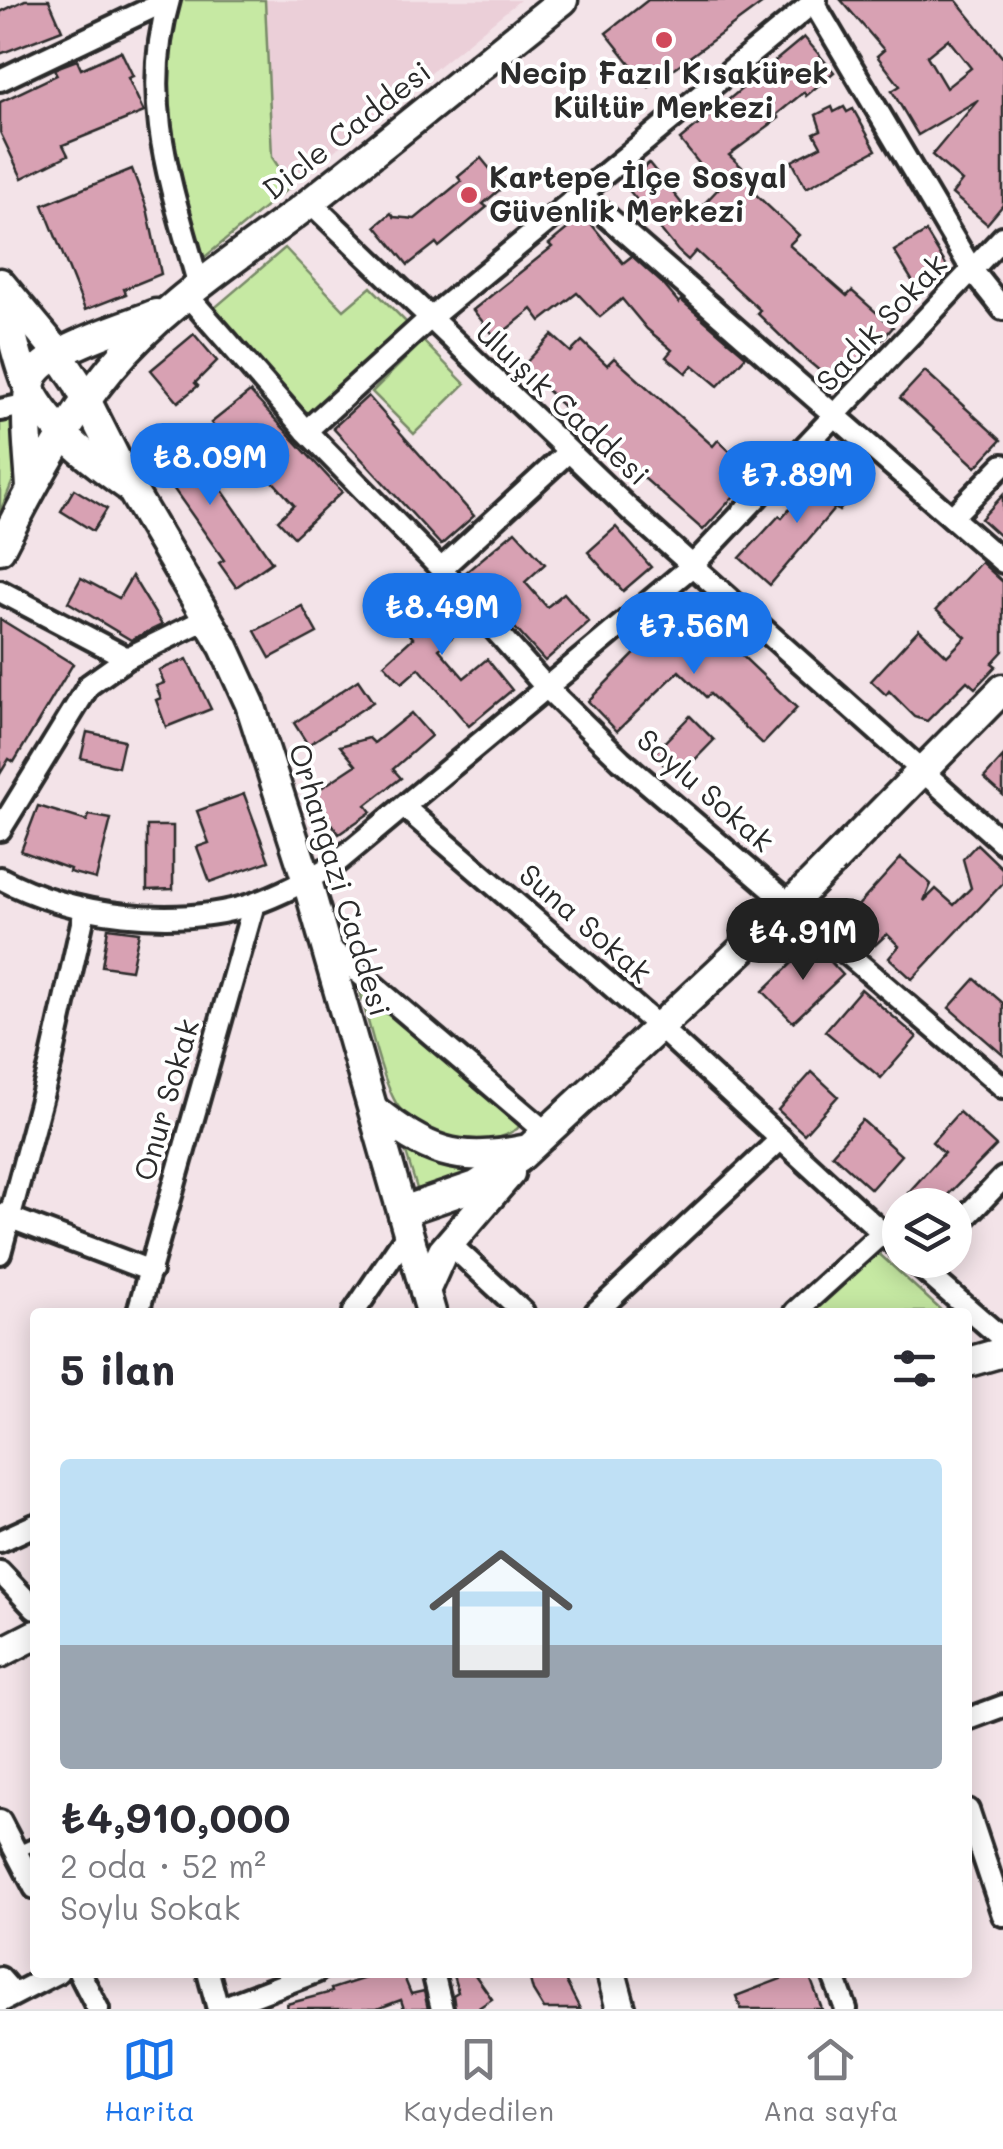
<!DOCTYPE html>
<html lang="tr">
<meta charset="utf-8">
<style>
:root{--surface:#fff;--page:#f2f2f3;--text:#2b2b33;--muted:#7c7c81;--line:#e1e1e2;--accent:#1a73e8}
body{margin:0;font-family:Mali,sans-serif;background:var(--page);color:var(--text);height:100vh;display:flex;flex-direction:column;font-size:38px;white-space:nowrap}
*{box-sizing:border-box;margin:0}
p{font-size:32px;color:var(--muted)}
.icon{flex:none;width:55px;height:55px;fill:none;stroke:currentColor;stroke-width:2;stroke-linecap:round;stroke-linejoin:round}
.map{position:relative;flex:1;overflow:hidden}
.drawer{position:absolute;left:30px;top:1308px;width:942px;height:670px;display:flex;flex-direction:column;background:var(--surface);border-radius:10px;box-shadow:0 5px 25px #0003}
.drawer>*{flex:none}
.controls{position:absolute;left:882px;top:1188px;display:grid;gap:20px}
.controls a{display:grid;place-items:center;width:90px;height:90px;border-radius:50%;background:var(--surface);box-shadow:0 5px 25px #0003;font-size:50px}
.price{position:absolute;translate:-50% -85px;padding:0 22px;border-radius:35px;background:var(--accent);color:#fff;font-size:32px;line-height:65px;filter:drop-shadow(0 2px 5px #0008)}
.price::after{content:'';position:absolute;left:50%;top:60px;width:30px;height:22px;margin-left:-15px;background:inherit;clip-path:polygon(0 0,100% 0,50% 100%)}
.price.on{background:#222;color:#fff}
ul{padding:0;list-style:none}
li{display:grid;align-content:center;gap:20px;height:530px;padding:0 30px}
li span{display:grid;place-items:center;height:310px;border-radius:10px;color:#555}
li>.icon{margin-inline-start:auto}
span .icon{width:180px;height:180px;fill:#fffc;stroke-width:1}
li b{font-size:42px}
h2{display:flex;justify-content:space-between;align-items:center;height:120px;padding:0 30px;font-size:42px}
.tabs{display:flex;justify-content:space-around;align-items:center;height:140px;border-top:2px solid var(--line);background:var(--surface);font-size:28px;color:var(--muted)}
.tabs a{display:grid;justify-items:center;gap:5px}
.tabs .on{color:var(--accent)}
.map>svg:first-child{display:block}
.built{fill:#ebcfd8}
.green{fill:#c6e9a3;stroke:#788a67;stroke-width:2.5}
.building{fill:#d8a1b3;stroke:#2b2b2b;stroke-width:2.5;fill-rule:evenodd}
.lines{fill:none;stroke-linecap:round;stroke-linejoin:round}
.lane-casing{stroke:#2b2b2b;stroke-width:18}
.street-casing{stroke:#2b2b2b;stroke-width:28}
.secondary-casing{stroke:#2b2b2b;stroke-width:35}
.lane{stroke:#fff;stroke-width:10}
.street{stroke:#fff;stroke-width:20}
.secondary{stroke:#fff;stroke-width:28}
.poi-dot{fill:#d1495b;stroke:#fff;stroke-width:4}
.labels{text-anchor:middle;stroke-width:8;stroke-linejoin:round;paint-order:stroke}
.poi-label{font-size:30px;font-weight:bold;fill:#2b2b2b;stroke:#fff}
.street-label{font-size:30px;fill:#2b2b2b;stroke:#fff}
</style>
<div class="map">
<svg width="1003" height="2009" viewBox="0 0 1003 2009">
<rect width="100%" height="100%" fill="#f3e3e8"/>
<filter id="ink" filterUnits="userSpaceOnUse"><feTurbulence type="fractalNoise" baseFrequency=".01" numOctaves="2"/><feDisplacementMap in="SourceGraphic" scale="20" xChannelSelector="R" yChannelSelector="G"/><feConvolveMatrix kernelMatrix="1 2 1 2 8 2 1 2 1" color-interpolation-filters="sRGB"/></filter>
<g filter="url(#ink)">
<path class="built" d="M265 0H520L291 186 272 157Z"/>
<g class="green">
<path d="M182 0H265L272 157 291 186 200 261C180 176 149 85 182 0Z"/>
<path d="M285 248 344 310 371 287 411 327 306 417 211 311Z"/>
<path d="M423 341 465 384 414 434 372 392Z"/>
<path d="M21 420 16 473 0 512V423Z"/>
<path d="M357 980 515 1118 520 1125 517 1129C494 1143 468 1146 443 1136 425 1130 409 1122 398 1106 382 1083 366 1011 357 980Z"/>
<path d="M403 1143C430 1164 452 1165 486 1164L478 1171 418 1192Z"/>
<path d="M876 1251 943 1312H808Z"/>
</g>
<g class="building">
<path d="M25 0H49L62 30 0 54V12Z"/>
<path d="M648 0H767L649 87 606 33Z"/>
<path d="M841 0H956L1003 58V205L987 224 952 194 962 181 932 155 978 100 918 135 892 91 900 86 877 56 884 50ZM948 39 971 68 946 88 927 56Z"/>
<path d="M804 37 834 72 806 96 804 92 776 115 779 118 729 155 759 183 752 191 799 235 789 245 847 296 852 291 893 327 840 388 795 350 757 313 760 310 696 251 688 260 678 251 624 184 649 163 691 215 700 208 719 188 680 140Z"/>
<path d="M121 51 133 76 128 78 144 112 63 145 68 155 22 178 0 132V102L57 75 54 69 61 66 77 60 81 69Z"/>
<path d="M832 107 834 112 844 107 847 112 853 109 876 150 806 188 792 161 821 146 814 133 821 130 816 115Z"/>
<path d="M481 158 504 186 483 204 487 207 439 247 436 243 408 265 376 226 391 213 394 217 415 219 461 181 458 177Z"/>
<path d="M132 169 147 208 161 274 124 289 126 294 85 310 43 205Z"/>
<path d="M584 215 623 263 632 256 662 283 679 303 681 300 746 356 718 386 693 365 686 373 666 357 672 350 647 329 622 299 600 317 577 293 541 321 532 309 496 338 473 310 552 247 549 244Z"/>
<path d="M926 232 948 268 916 287 894 251Z"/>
<path d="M194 334 217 361 195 383 198 386 178 402 151 370Z"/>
<path d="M552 335 571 352 582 341 607 365 614 358 713 446 718 440 754 474 703 530 567 410 523 366Z"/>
<path d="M925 371 1001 440 976 467 900 398Z"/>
<path d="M250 392 342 492 294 537 278 520 294 505 260 467 257 470 233 443 229 446 211 423Z"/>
<path d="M368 396 474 516 441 545 333 428Z"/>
<path d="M179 428 272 562 236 587 219 563 224 560 147 451Z"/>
<path d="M829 466 857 489 839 511 835 508 770 585 740 558 779 516 782 518 800 497 803 500Z"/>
<path d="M74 489 107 509 93 531 61 511Z"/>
<path d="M1003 495V539L981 519Z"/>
<path d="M616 527 651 567 623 591 588 552Z"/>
<path d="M515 531 545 564 525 582 547 607 564 593 589 622 545 661 465 573Z"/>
<path d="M981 562 1003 582V651L992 663 996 666 975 688 967 681 927 721 915 717 889 691 886 695 871 681 919 629 947 656 966 637 936 610Z"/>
<path d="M132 576 162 625 131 640 68 602 81 578 119 598Z"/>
<path d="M418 584 460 630 439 649 464 678 487 659 512 690 469 726 419 668 402 683 384 664 413 638 388 610Z"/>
<path d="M686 602 797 708 763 744 710 694 706 697 679 671 617 731 588 701Z"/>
<path d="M302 606 317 633 270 658 255 631Z"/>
<path d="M0 619 73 664 14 762 9 759 0 774Z"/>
<path d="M187 659 211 709 166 727 156 700 161 698 156 686 164 683 159 670Z"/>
<path d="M358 680 373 702 308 745 294 723Z"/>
<path d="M411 713 431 736 393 769 401 778 366 805 371 812 339 834 312 794 356 765 340 746 369 738 374 743Z"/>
<path d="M690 716 714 740 677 778 653 754Z"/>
<path d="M87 732 124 740 118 767 81 758Z"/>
<path d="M1003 757V795L984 778Z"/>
<path d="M244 794 269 861 210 882 197 847 209 843 197 811Z"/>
<path d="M38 806 87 821 89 815 111 819 96 879 69 872 70 869 21 851Z"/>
<path d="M147 826H173V889L147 890Z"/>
<path d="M977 844 1003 869V883L912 979 889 958 899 946 887 934 875 945 846 919 901 858 931 884 924 901 936 889 954 905 971 888 963 859Z"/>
<path d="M108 928 139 932 131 970 102 966Z"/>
<path d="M813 943 843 975 793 1022 763 991Z"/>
<path d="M975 979 1003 1003V1055L949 1008Z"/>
<path d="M861 989 917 1037 881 1078 825 1031Z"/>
<path d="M812 1072 838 1096 804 1134 778 1110Z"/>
<path d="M959 1112 996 1146 938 1205H922L908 1193 944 1153 932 1142Z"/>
<path d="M862 1120 901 1155 871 1189 832 1154Z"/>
<path d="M384 1972H402L411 1994 424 1991 428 2009H404L401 2000 377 2009H288L287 2004 332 1992 331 1989Z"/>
<path d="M452 1972H473L492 1999 477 2009H455L453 1995 458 1992Z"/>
<path d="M528 1972H561L580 2009H544L533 1991Z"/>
<path d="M799 1972H808L822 2009H741L736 1996Z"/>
</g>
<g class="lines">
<g class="lane-casing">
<path id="lane" d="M17 1852 35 1844"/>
</g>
<g class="street-casing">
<g id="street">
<path d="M169 0C139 102 172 188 199 286"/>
<path d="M812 0 972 270 1003 309"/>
<path d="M0 80 168 0"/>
<path d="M580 193 1003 562"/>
<path d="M310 202 630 510 1003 843"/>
<path d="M187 295 306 431 441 569 546 687 621 760 1003 1087"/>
<path d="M0 410 29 404"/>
<path d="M306 431 429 319 816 0"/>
<path d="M952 517 1003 465"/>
<path d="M441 569 568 452"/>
<path d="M0 591 127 658"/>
<path d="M405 808 659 1027 900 1249"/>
<path d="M0 830 89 685 127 658 208 618"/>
<path d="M0 878C70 916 177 929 253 904 282 894 310 879 336 863L692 566 1003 237"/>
<path d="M326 945 547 1133"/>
<path d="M0 1214 151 1271"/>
<path d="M955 1228 1003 1178"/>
<path d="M449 1243 523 1312"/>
<path d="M0 1253 51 1062 85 910"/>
<path d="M912 1260 1003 1339"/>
<path d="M138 1312 254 904"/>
<path d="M354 1312 409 1231"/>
<path d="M596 1312 781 1139"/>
<path d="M795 1312 882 1233"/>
<path d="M0 1541 35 1525"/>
<path d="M0 1572 35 1609"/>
<path d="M968 1719 1003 1706"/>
<path d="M968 1810 1003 1915"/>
<path d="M0 1821 35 1888"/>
<path d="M79 1972 98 2009"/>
<path d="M208 1972 218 2009"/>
<path d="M433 1972 442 2009"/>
<path d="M832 1972 846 2009"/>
<path d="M0 1978 14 1994"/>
<path d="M0 2002 58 1972"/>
<path d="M219 2009 316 1972"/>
</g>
</g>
<g class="secondary-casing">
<g id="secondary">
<path d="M0 283 55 349 77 382 131 489 224 647 250 704 307 881 431 1312"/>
<path d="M1 289C9 319 14 351 25 379 44 425 87 457 126 485"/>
<path d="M31 489C30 459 22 407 32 379 43 350 127 326 156 314"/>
<path d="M0 549C32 487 66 422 111 368 166 302 241 256 308 204 394 137 478 68 563 0"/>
<path d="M374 1110C427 1151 456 1164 523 1150"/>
<path d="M403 1211 476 1186 519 1158 791 904 1003 689"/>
<path d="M425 1291 443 1251 510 1173"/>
<path d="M968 1362 1003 1352"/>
<path d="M0 1653 35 1635"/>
<path d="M611 1972 621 2009"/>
</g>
</g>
<use href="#lane" class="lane"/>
<use href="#street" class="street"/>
<use href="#secondary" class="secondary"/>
</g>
</g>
<g class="poi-dot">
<circle cx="664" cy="40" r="10"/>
<circle cx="469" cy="195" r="10"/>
</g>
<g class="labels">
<g class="poi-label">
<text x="664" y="84">Necip Fazıl Kısakürek<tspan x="664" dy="34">Kültür Merkezi</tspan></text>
<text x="489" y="188" text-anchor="start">Kartepe İlçe Sosyal<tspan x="489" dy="34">Güvenlik Merkezi</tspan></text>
</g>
<g class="street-label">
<text transform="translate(347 131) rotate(-38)" y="10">Dicle Caddesi</text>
<text transform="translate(882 323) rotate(-47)" y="10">Sadık Sokak</text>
<text transform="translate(562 404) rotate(43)" y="10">Uluışık Caddesi</text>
<text transform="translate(705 791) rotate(41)" y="10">Soylu Sokak</text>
<text transform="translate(339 880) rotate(73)" y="10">Orhangazi Caddesi</text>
<text transform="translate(585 924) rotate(41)" y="10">Suna Sokak</text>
<text transform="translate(167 1100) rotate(-74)" y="10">Onur Sokak</text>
</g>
</g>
</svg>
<div class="controls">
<a><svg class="icon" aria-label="layers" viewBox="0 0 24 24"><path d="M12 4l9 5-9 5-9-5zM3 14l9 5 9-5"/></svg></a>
</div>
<b class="price" style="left:210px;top:508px">₺8.09M</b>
<b class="price" style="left:797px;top:526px">₺7.89M</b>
<b class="price" style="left:442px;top:658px">₺8.49M</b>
<b class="price" style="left:694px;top:677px">₺7.56M</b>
<b class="price on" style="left:803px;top:983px">₺4.91M</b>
<section class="drawer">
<h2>5 ilan<svg class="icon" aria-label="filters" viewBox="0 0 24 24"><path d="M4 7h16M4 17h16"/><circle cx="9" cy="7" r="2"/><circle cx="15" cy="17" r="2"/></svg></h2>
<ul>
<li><span style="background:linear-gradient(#bfe0f5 60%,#9aa5b1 0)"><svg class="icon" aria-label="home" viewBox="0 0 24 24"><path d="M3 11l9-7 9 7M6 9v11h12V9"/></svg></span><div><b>₺4,910,000</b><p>2 oda · 52 m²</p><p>Soylu Sokak</p></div></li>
</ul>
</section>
</div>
<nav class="tabs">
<a class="on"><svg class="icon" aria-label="map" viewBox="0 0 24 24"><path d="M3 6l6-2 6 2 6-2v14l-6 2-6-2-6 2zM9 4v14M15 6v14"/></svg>Harita</a>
<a><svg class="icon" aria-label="saved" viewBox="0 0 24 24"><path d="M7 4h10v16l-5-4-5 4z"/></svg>Kaydedilen</a>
<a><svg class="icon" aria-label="home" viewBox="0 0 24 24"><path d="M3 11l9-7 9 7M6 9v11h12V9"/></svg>Ana sayfa</a>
</nav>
